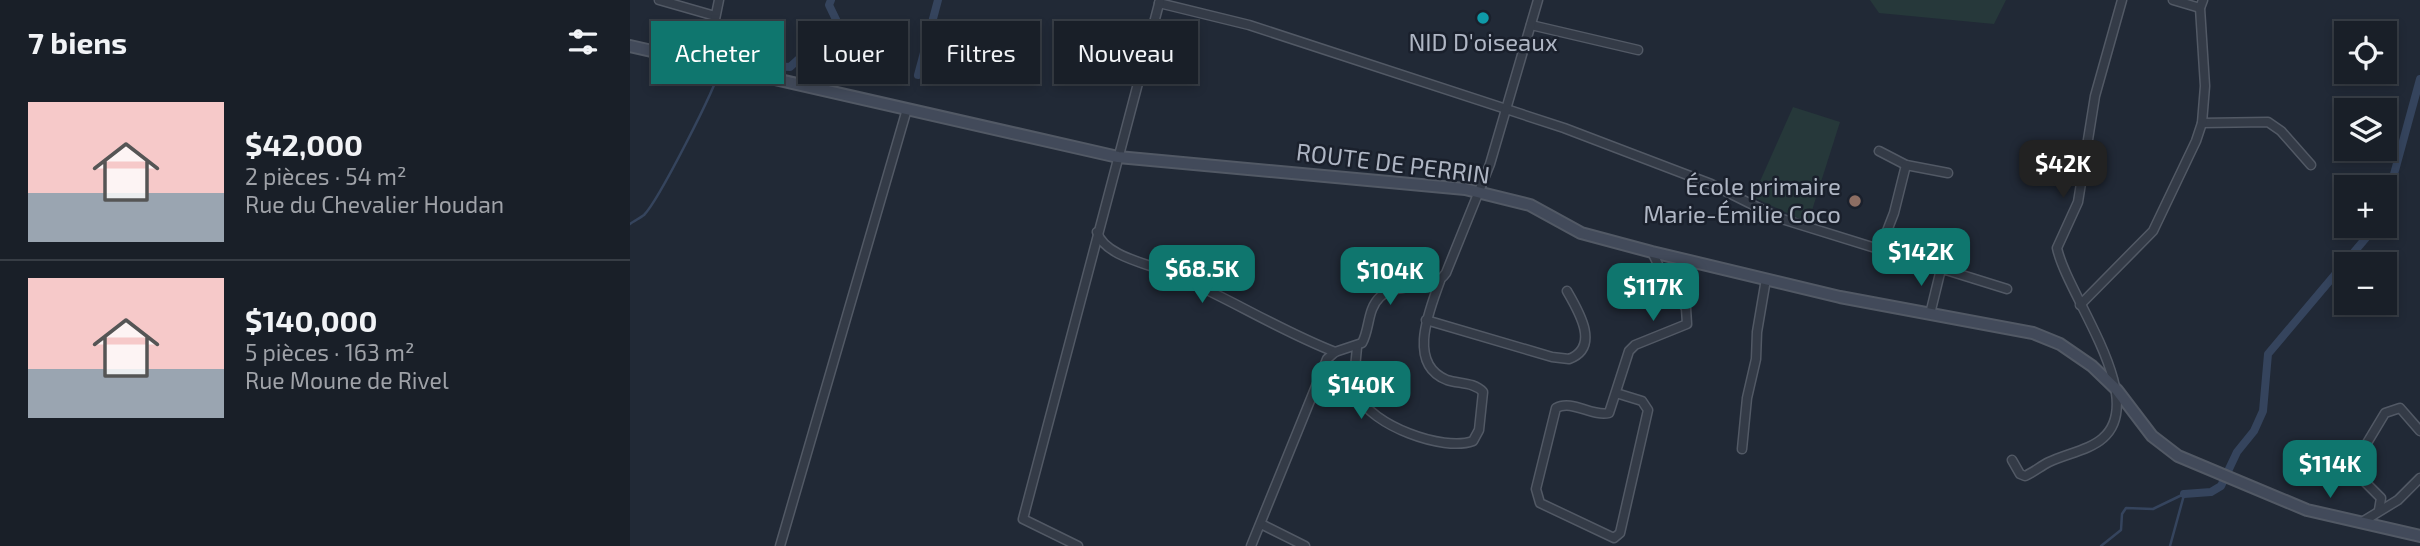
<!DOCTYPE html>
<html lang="fr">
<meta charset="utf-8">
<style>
:root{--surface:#191f28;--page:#222730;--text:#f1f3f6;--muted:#9fa2a8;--line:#373d45;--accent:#0f766e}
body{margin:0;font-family:"Exo 2",sans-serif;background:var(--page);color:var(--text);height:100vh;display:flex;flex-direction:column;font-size:26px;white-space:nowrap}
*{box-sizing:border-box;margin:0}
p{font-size:23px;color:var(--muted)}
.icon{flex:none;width:38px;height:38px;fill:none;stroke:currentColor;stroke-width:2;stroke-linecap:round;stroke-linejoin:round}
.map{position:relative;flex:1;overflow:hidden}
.details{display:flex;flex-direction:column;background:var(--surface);width:630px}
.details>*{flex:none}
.hud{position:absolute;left:21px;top:21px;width:665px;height:63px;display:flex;gap:14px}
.tools{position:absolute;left:1704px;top:21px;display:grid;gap:14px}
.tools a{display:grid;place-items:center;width:63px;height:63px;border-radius:0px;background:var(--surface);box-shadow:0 4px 10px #0003,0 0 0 2px var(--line);font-size:35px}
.price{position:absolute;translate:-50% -60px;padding:0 16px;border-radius:14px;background:var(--accent);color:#fff;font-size:23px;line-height:46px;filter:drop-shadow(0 2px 4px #0008)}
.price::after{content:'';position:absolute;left:50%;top:42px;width:21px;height:16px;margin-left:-10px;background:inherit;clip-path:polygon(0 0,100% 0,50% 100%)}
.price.current{background:#222;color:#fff}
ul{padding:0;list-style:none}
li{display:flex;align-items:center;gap:21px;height:175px;padding:0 28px}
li+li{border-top:2px solid var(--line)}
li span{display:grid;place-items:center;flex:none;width:196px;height:140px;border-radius:0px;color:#555}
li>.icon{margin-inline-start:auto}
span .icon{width:84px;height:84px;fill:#fffc;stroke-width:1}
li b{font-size:30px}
h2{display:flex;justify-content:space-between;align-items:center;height:84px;padding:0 28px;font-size:30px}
.pill{padding:0 24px;border-radius:0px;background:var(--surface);box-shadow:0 4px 10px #0003,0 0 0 2px var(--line);font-size:24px;line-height:63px}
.pill.current{background:var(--accent);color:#fff}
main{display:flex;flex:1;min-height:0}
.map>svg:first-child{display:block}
.green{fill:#26383a}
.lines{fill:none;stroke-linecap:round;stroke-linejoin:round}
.stream{stroke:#35445d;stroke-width:2.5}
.canal{stroke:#35445d;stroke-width:8}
.street-casing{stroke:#525965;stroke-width:11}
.secondary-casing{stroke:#525965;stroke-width:14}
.street{stroke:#343b47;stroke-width:8}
.secondary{stroke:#424a5a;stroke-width:10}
.culture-dot{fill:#0f9aa8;stroke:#1a202c;stroke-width:2.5}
.education-dot{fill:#8d6e63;stroke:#1a202c;stroke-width:2.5}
.labels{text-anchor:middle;stroke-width:5;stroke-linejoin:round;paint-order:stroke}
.poi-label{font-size:24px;fill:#afb6c4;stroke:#1a202c}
.street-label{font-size:24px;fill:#afb6c4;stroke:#1a202c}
</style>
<main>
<section class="details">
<h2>7 biens<svg class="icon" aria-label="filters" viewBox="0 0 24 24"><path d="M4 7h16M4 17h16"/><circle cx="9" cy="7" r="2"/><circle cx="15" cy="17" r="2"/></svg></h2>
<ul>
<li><span style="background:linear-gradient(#f6c9c9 65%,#9aa5b1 0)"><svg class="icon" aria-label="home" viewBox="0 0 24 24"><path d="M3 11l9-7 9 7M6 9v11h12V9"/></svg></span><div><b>$42,000</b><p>2 pièces · 54 m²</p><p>Rue du Chevalier Houdan</p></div></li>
<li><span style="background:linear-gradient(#f6c9c9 65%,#9aa5b1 0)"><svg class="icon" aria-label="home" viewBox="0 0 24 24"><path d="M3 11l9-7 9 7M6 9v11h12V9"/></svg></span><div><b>$140,000</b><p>5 pièces · 163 m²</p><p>Rue Moune de Rivel</p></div></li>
</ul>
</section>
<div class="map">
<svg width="1790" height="546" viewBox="0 0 1790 546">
<rect width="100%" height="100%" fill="#212936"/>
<g class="green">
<path d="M1240 0H1376L1364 24 1249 13Z"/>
<path d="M1163 107 1210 122 1178 223 1123 197Z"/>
</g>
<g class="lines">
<g class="stream">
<path d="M0 224C4 221 10 218 14 215 28 201 86 88 90 68"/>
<path d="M1471 546 1491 530 1492 514 1496 508 1523 509 1554 494"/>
<path d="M1540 546 1554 495"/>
</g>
<g class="canal">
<path d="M91 63 160 67 182 47 212 32 199 5 201 0"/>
<path d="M288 75 308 0"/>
<path d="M1755 207 1790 79"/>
<path d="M1554 494 1581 492 1591 486 1607 452 1624 431 1633 411 1638 354 1746 226"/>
</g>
<g class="street-casing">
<g id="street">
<path d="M29 0 85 16"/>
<path d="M1543 0 1570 8"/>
<path d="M529 3 619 25 934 128 1081 184 1149 218 1377 289"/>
<path d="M901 25 1008 50"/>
<path d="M76 63 89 0"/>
<path d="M1572 123 1638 122 1651 131 1681 165"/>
<path d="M1249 151 1276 165 1318 173"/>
<path d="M467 232C474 256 519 264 540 273 596 296 648 330 705 352"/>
<path d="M1250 249 1264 213 1276 165"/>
<path d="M1316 270 1327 235"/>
<path d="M1450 305 1523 231 1566 141 1572 123 1575 86 1570 8 1573 0"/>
<path d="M1300 314 1311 269"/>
<path d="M796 320 922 357 939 359C971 347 948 310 937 291"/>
<path d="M727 347C726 362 722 381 728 395 741 425 813 452 843 441L849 430 853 392C844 382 829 384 817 380 776 364 800 309 810 281"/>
<path d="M986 393 1012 401 1018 410 990 533 984 538 910 503 906 489 926 408C942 399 962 417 979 413L999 351 1005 345 1057 324 1056 308 1038 285 1022 252"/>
<path d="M1112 449 1117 398 1126 359 1127 332 1136 279"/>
<path d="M1382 460 1390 474 1395 476C1404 472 1411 466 1419 462 1435 454 1460 450 1473 438 1519 398 1437 295 1427 248L1448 202 1465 96 1492 0"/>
<path d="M1749 510 1751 498 1725 472V463L1755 413 1770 408 1790 431"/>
<path d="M1732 522 1768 500 1790 478"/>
<path d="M631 524 675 546"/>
<path d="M150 546 277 109"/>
<path d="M448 546 393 519 530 0"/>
<path d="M621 546 697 359 705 352 732 343C740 329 737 309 750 297 768 280 802 294 816 273L860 164 908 0"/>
</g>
</g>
<g class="secondary-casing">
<path id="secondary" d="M0 46 488 157 835 189 900 205 951 233 1022 252 1210 297 1403 333 1430 344 1462 366 1487 390 1522 436 1548 456 1677 510 1790 536"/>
</g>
<use href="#street" class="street"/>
<use href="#secondary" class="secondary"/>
</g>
<circle class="culture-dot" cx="853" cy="18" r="7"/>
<circle class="education-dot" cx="1225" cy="201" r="7"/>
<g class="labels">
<g class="poi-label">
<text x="853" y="51">NID D'oiseaux</text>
<text x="1211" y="195" text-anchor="end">École primaire<tspan x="1211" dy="28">Marie-Émilie Coco</tspan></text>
</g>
<g class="street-label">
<text transform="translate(763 164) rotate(7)" y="8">ROUTE DE PERRIN</text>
</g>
</g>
</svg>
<div class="tools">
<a><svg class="icon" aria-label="locate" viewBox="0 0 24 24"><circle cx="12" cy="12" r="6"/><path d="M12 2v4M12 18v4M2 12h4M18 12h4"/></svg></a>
<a><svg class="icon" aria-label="layers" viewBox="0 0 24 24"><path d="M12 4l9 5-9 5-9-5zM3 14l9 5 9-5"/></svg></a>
<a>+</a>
<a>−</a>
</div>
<b class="price current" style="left:1433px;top:200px">$42K</b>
<b class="price" style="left:1291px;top:288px">$142K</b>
<b class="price" style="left:572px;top:305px">$68.5K</b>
<b class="price" style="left:760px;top:307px">$104K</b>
<b class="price" style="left:1023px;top:323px">$117K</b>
<b class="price" style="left:731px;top:421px">$140K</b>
<b class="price" style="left:1700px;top:500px">$114K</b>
<div class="hud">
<a class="pill current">Acheter</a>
<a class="pill">Louer</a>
<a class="pill">Filtres</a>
<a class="pill">Nouveau</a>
</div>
</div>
</main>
